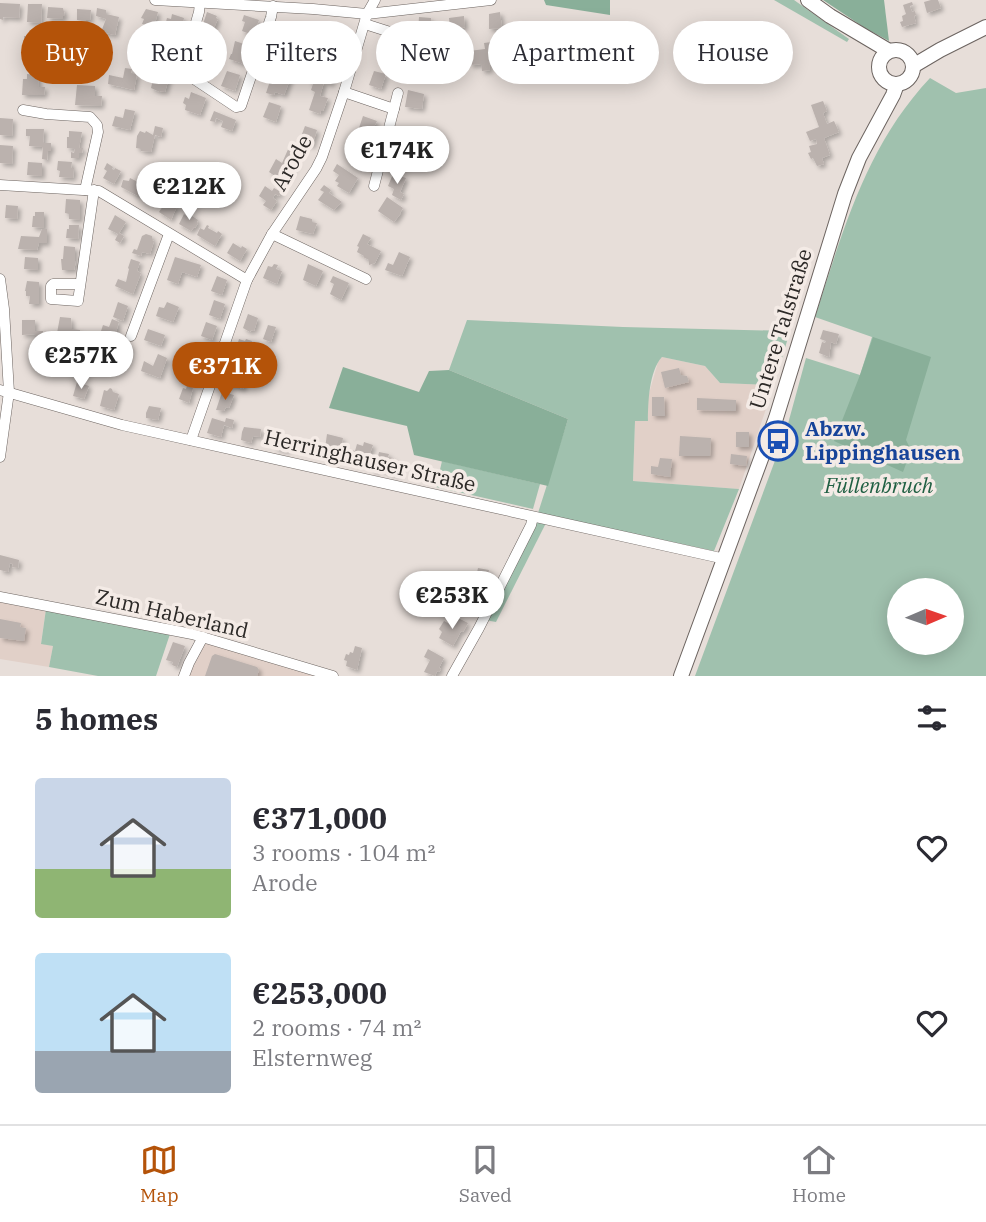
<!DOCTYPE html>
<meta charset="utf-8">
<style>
:root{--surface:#fff;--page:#f2f2f3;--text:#2b2b33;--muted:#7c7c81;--line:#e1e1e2;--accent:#b45309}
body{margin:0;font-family:"IBM Plex Serif",serif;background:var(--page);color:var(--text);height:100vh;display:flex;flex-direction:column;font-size:26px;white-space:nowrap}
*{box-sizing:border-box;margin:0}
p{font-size:23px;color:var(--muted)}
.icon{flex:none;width:38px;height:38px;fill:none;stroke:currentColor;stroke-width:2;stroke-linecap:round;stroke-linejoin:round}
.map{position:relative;height:676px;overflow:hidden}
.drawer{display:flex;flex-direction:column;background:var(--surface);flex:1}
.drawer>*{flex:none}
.guide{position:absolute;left:21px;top:21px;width:945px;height:63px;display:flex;gap:14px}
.needle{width:46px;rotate:88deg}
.tools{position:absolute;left:887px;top:578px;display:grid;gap:14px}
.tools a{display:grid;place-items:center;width:77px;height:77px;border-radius:50%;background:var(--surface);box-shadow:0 4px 18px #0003;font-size:35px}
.price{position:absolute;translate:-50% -60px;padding:0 16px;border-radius:24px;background:#fff;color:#222;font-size:23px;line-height:46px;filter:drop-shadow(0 2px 4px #0008)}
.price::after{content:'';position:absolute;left:50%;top:42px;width:21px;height:16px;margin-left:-10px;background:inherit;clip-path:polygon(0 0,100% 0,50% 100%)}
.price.current{background:var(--accent);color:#fff}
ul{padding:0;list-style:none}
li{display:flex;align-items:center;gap:21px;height:175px;padding:0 35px}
li span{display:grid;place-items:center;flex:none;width:196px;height:140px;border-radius:7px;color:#555}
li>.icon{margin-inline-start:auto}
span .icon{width:84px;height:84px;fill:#fffc;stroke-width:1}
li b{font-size:30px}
h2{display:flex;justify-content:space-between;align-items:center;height:84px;padding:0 35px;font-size:30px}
.tag{padding:0 24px;border-radius:32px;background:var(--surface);box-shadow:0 4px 18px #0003;font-size:24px;line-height:63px}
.tag.current{background:var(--accent);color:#fff}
.tab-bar{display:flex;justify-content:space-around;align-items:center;height:98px;border-top:2px solid var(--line);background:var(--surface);font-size:19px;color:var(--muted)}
.tab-bar a{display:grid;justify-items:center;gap:4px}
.tab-bar .current{color:var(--accent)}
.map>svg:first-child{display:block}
.built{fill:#e1d0c8}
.green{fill:#a0c1ae;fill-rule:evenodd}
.forest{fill:#89af99}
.building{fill:#bbb2ae;filter:url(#shadow)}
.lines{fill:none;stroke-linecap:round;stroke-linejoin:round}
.street-casing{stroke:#6c6460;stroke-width:11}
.secondary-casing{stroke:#6c6460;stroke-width:16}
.street{stroke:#fff;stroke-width:10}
.secondary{stroke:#fff;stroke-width:14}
.labels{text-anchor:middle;stroke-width:7;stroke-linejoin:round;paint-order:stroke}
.street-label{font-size:21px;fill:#2b2826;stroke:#f4ebe6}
.transit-label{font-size:21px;font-weight:bold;fill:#164399;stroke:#f4ebe6;text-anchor:start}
.park-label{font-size:21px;font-style:italic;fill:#1f5f42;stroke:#f4ebe6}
</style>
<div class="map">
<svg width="986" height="676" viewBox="0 0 986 676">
<defs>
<filter id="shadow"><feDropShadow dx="3" dy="3" stdDeviation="2" flood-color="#0004"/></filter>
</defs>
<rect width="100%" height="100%" fill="#e7ded9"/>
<g class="built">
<path d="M662 357 705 366 720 383 774 385 739 489 633 481 635 421 648 420V397L658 362Z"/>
<path d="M0 601 46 609 41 643 53 646 49 667 0 659Z"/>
<path d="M205 642 319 676H189L197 656Z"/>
</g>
<g class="green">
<path d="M774 0H794L849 39 847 42Z"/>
<path d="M930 78 956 93 986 88V676H695L786 431 806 358 860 375 872 337 815 317C843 231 866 146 930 78ZM900 590H952V642H900Z"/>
<path d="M467 320 623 327 790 331 774 385 720 383 705 366 662 357C649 371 648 403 648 421H635L633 481 739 489 714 551 538 513 568 419 449 370Z"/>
<path d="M442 461 540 484 533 509 436 487Z"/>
<path d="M539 521 546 523 496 622 485 620 535 522Z"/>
<path d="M46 609 170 634 156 676H98L49 667 53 646 41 644Z"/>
</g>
<g class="forest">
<path d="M544 0H610V15L546 5Z"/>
<path d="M823 0H884L889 41 865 28Z"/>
<path d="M873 337 931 357 906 440 911 450 903 472 834 441 860 375Z"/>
<path d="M343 367 419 392 429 371 449 370 568 419 548 486 414 455 407 426 329 408Z"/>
</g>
<g class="building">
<path d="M931 0H938L941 8 927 13 924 2Z"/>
<path d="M912 2 913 5 910 6 912 12 915 11 916 15 914 16 916 23 902 27 900 22 903 21 902 16 906 14 903 5Z"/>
<path d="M0 3 20 4 19 18 3 17V20L0 19Z"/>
<path d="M28 4H42L41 23 27 22Z"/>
<path d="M48 7 63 8 65 16H63V19L47 18Z"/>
<path d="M97 8 106 10V14L119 17 115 35 101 32 106 19 96 16Z"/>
<path d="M77 9 91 10 90 20H86V21L77 20Z"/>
<path d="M146 9 158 12 153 31 159 32 157 41H153L144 38 143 42 137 40 138 35 143 36 144 28 147 29 148 25 142 24 144 19 141 18Z"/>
<path d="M207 12 217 16 216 18 218 19 211 34 215 36 212 43 209 42 203 61 199 59V62L195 60 196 58 192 57 198 42 202 44 206 32 201 30Z"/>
<path d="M500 12 502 28 489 29V14Z"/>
<path d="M172 14 184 18 183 23 186 24 185 28 182 27 180 31 177 42 169 40 170 36 167 35 169 27 165 26 167 18 171 19Z"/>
<path d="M244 15 259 20 253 35 242 31 245 22 242 21Z"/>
<path d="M464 16 465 27 450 30 449 18Z"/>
<path d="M419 17 431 18V26H439L438 35H430V30L423 32V30H418Z"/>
<path d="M294 21 311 27 305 45 294 42 298 30 292 28Z"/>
<path d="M334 32 347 37 341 53 329 48Z"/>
<path d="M24 36H37L36 47 24 46Z"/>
<path d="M235 41 250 46 244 64 229 59 231 54H232Z"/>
<path d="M499 41 498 47 490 48 491 51H489L490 70 482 71 481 64 470 65 469 51 485 49 484 43Z"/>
<path d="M395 44 398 65 389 66V61L383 62 381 45Z"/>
<path d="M288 48 300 52 295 65 305 67 301 77 292 73 294 69 283 65Z"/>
<path d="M421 50 434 55 430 66 417 62V59Z"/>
<path d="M329 62 339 65 331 84 324 82 320 96 328 98 323 111H321L320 114 309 110 315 92 311 90 313 84 309 83 310 79 321 80Z"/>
<path d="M125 68 132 69 131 73 137 74 134 90 108 84 109 75 123 78Z"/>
<path d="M155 71 170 74 165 92 160 91V92L151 88Z"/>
<path d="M227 71 240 75 235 91 221 86Z"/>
<path d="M374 71 386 74 381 89 369 85Z"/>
<path d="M27 74 38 75 39 87H45L44 95H22L23 79H27Z"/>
<path d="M280 74 291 77 284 95 275 92 274 95 266 93 270 81 275 82 277 79 278 80Z"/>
<path d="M77 85 95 86V96H102L101 106 75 105Z"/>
<path d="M408 90 424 94 422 109 405 107Z"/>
<path d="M191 92 206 98 200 115 185 110 186 105 183 103 185 97 189 99Z"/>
<path d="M823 101 827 111 823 113 827 124 834 121 839 132 824 138 830 155 822 158 824 164 817 166 813 158 811 159 808 153 811 152 809 146 817 144 816 139 810 141 806 132 819 127 811 105Z"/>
<path d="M269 102 281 106 276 122 263 117Z"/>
<path d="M125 109 135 111 130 130 112 126 115 116 123 118Z"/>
<path d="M214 111 236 120 232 131 221 127 223 121 216 118 215 122 210 121Z"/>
<path d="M363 116 377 121 374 127H372L370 135 358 131Z"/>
<path d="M0 118 13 119 12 136 0 135Z"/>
<path d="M155 126 163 128 161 137 155 135 151 152 141 151V149L136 148 137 136 140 131 145 133 146 131 153 135Z"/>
<path d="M305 126 317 130 312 146 299 142Z"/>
<path d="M26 129H44L43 143H51V151H48L47 160 42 159 43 147 29 146 30 136H26Z"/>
<path d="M69 131 82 132 79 148H83L82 153H79V158H71V152L74 153 75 149 67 148V137H69Z"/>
<path d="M402 132H409L408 139 418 140 417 158 408 157 407 165 395 164 396 155H399Z"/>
<path d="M0 145 13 146 12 164 0 163Z"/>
<path d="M290 145 297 150 292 158 297 161 284 182 269 172 276 159 282 163Z"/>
<path d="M58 161 72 162 71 168H74L73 178 59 177 60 171 57 170Z"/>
<path d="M28 162 42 163V176L27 175Z"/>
<path d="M107 163 113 167 112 169 114 170 115 168 121 171 114 184 103 178 107 171 104 169Z"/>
<path d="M337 164 358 178 349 193 337 186 339 183 335 181 339 175 333 171Z"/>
<path d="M393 174 406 178 400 192 404 194 401 200 392 195 394 189 388 186Z"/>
<path d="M130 178 144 185 138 196 121 187 123 180 129 181Z"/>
<path d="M324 185 331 190 329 193 342 202 334 210 318 200 324 192 320 190Z"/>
<path d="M265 186 272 191 274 188 281 192 279 196 275 194 273 198 277 201 271 210 263 205 266 201 259 196Z"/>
<path d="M387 197 403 208 400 213H401L394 222 378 211Z"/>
<path d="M66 199 80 200V220L69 219V214L65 213Z"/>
<path d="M167 200 177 206 171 220 159 212Z"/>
<path d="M6 205 18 206 17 219 5 218Z"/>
<path d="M35 212H44V228L32 227 33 216H35Z"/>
<path d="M184 214 188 217 189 214 198 220 197 222 198 223 195 228 194 227 191 231 179 224Z"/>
<path d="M115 215 126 222 119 233 124 236 120 243 115 240 118 234 108 229Z"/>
<path d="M300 216 312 219V222L317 223 313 234 296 230Z"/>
<path d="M69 225H79L78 239 66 238 67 229H69Z"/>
<path d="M207 225 209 226 208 228 217 233 218 231 222 234 215 246 197 235 200 228 204 230Z"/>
<path d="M42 229H47V243H39L37 250 18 249 21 236 39 237Z"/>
<path d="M146 234 152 236V240L154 241 150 254 142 252 141 256 132 253 134 249 137 250 142 236Z"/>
<path d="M363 234 371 238 367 244 381 251 375 263 369 265V260L363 257 364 256 357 252 359 247 357 246Z"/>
<path d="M233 243 241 248 242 246 247 249 240 261 227 253Z"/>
<path d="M64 246 75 247V261H76L74 270H62L61 259H63Z"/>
<path d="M399 252 410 257 402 276 385 270 388 263 393 265Z"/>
<path d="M25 257 38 258V270L24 269Z"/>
<path d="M175 257 201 265 197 277 182 272 178 284 167 280Z"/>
<path d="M131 259 140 262 137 271 141 273 133 294 115 286 118 279 126 282 129 269 128 268Z"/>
<path d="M274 264 278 265 276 269 282 271 277 284 263 278 268 266 272 267Z"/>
<path d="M308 264 323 271 316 286 303 280Z"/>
<path d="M217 276 227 280 222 295 211 291Z"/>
<path d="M333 276 349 283 341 300 330 294 334 284 330 282Z"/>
<path d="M27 281 39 282V304H29L30 296H26V291H25Z"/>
<path d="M214 300 225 304 220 319 209 315Z"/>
<path d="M118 302 128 306 123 321 113 317Z"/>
<path d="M167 302 179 307 173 322 156 316 159 307 164 308Z"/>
<path d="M248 314 258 318 254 331 251 330 250 332 243 328Z"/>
<path d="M60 317 71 318 72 329 80 330 79 341 71 340 72 335 57 333Z"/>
<path d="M112 319 119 322 114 339 111 338 108 347 94 342 98 333 100 334 103 325 109 327Z"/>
<path d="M22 320H35V331H43V342L35 343V334L22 335Z"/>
<path d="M206 322 217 326 212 340 201 336Z"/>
<path d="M268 325 276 327 271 342 263 339Z"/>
<path d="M148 329 165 335 161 346 144 340Z"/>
<path d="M823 330 839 334 836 344 831 342 829 357 819 353 822 342 825 343 826 341 820 339Z"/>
<path d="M239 339 245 341 246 339 252 341 248 354 244 352 243 356 237 354 238 350 236 349Z"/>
<path d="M120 343 131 347 125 363 119 356 121 352 117 350Z"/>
<path d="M85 349 106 357 101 368 84 362 85 357 82 356Z"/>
<path d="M158 354 167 358 160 378 141 371 144 361 153 366Z"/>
<path d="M190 366 202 370 197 384 185 380Z"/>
<path d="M231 368 241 371 238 379 245 381 243 389 225 383Z"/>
<path d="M679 368 681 375 687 376 689 382 665 388 661 372Z"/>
<path d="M77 382 89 386 84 399 73 396Z"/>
<path d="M187 386 193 388 189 403 179 399 183 388 186 389Z"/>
<path d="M110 388 112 389 113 392 119 394 114 410 100 406 104 390 107 391Z"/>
<path d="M222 392 234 395 229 408 226 407 224 411 216 410Z"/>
<path d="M652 397H664L665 416H652Z"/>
<path d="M697 398 736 400V411L697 410Z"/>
<path d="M149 406 161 408 158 420 146 418V413Z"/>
<path d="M212 418 225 422 226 418 234 420 232 428 224 425 221 437 207 433Z"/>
<path d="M244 427 261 429 260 437 253 436 251 443 241 440 242 432Z"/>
<rect x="736" y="432" width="13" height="15"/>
<path d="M280 434 290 437 287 451 275 448 276 439H279Z"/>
<path d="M327 434 343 438 341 449 346 450 344 459 332 455 331 457 324 456Z"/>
<path d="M680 436 711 438 710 456H679Z"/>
<path d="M364 442 373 445 366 464 348 460 351 450 355 451 357 444 363 446Z"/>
<path d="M379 452 389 454 388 457 394 458 392 463 400 465 398 475 384 471V470L377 468 376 472 372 471 374 464 376 465Z"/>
<path d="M731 454 747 456 746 466 730 464Z"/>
<path d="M660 458 672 459 670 477 651 474V466L658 467Z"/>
<path d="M0 555 19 560 18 568 12 567 13 564 10 563 8 572 0 570Z"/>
<path d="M478 568 489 570 487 579 483 578 482 584 475 582 473 593 457 589 460 573 476 577Z"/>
<path d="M458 618 468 623 463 632 461 631 453 646 439 638 442 632 439 629 444 621 453 626Z"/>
<path d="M0 619 21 623 20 627 26 628 24 641 0 638Z"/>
<path d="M173 642 185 646 177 667 172 665 173 662 166 660Z"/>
<path d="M355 646 362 648 357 670 346 666 347 661 344 660 346 654 349 655 350 652 353 653Z"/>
<path d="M428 649 444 658 439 668 441 669 439 672 437 671 435 676 424 672 430 660 424 657Z"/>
<path d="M215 654 257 667 259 670 257 676H205L212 656Z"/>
</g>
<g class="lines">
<g class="street-casing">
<g id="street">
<path d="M155 0 313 9 367 14 491 0"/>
<path d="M200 3 199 12 182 71 236 107 241 106 271 17 273 6"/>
<path d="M365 24 440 48"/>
<path d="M344 92 394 109"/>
<path d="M23 110 46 114 90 117 97 125 98 132 85 190"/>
<path d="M0 185 99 191 247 280"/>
<path d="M374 186 398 93"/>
<path d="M272 234 366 279"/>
<path d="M0 279 4 309 9 392 0 457"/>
<path d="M80 284H53L51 286V299L78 301 94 190"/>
<path d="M131 336 169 234"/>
<path d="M0 390 122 425 725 559"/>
<path d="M191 440 247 280 272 234 316 169 322 157 344 92 367 14 375 0"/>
<path d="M0 597 192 634 333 676"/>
<path d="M184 676 189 663 203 637"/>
<path d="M452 676 479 628 531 525 533 517"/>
</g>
</g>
<g class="secondary-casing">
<g id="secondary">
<path d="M808 0 830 16 889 51"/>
<circle cx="896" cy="67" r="17"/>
<path d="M913 66 940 50 986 27"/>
<path d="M681 676 776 418 845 194 859 158 893 95 897 84"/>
</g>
</g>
<use href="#street" class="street"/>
<use href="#secondary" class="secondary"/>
</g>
<defs>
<g id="bus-ring" transform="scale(2.0125)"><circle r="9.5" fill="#f4ebe6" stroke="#1a4fb4" stroke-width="1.5"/><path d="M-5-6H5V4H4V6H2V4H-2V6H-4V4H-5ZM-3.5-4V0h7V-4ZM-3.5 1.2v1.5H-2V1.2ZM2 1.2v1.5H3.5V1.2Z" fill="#1a4fb4"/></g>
</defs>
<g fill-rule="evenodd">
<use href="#bus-ring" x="778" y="441"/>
</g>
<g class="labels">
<g class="street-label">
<text transform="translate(292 163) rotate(-61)" y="7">Arode</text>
<text transform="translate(781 329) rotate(-73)" y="7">Untere Talstraße</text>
<text transform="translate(370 461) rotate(13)" y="7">Herringhauser Straße</text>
<text transform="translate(172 614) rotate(13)" y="7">Zum Haberland</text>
</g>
<g class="transit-label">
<text x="805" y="436">Abzw.<tspan x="805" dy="24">Lippinghausen</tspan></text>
</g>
<g class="park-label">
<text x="879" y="493">Füllenbruch</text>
</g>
</g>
</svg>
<div class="tools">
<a><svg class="needle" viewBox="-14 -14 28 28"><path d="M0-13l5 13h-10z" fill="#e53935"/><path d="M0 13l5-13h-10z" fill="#7c7c81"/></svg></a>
</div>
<b class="price" style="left:397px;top:186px">€174K</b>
<b class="price" style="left:189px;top:222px">€212K</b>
<b class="price" style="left:81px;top:391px">€257K</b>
<b class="price current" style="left:225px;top:402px">€371K</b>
<b class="price" style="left:452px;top:631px">€253K</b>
<div class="guide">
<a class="tag current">Buy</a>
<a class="tag">Rent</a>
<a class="tag">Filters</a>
<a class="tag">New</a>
<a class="tag">Apartment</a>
<a class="tag">House</a>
</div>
</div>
<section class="drawer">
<h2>5 homes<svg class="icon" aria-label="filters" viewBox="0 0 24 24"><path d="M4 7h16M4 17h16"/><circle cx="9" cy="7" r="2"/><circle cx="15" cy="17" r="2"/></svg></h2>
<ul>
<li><span style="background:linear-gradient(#c9d6e8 65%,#8fb573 0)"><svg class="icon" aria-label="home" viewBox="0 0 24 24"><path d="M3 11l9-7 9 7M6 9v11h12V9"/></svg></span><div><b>€371,000</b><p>3 rooms · 104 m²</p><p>Arode</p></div><svg class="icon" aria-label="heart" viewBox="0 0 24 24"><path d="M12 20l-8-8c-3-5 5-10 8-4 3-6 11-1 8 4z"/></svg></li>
<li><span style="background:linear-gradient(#bfe0f5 70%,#9aa5b1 0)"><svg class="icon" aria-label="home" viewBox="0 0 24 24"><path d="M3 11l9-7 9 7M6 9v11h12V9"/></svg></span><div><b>€253,000</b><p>2 rooms · 74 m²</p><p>Elsternweg</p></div><svg class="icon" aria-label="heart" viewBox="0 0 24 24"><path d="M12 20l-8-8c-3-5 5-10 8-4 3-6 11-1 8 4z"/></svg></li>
</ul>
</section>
<nav class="tab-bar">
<a class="current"><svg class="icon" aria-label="map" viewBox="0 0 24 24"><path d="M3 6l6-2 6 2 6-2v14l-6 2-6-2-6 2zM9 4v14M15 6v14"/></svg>Map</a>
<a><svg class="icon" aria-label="saved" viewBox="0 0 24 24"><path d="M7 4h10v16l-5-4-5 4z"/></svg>Saved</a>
<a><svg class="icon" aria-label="home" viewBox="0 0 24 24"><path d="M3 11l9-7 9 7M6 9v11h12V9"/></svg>Home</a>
</nav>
